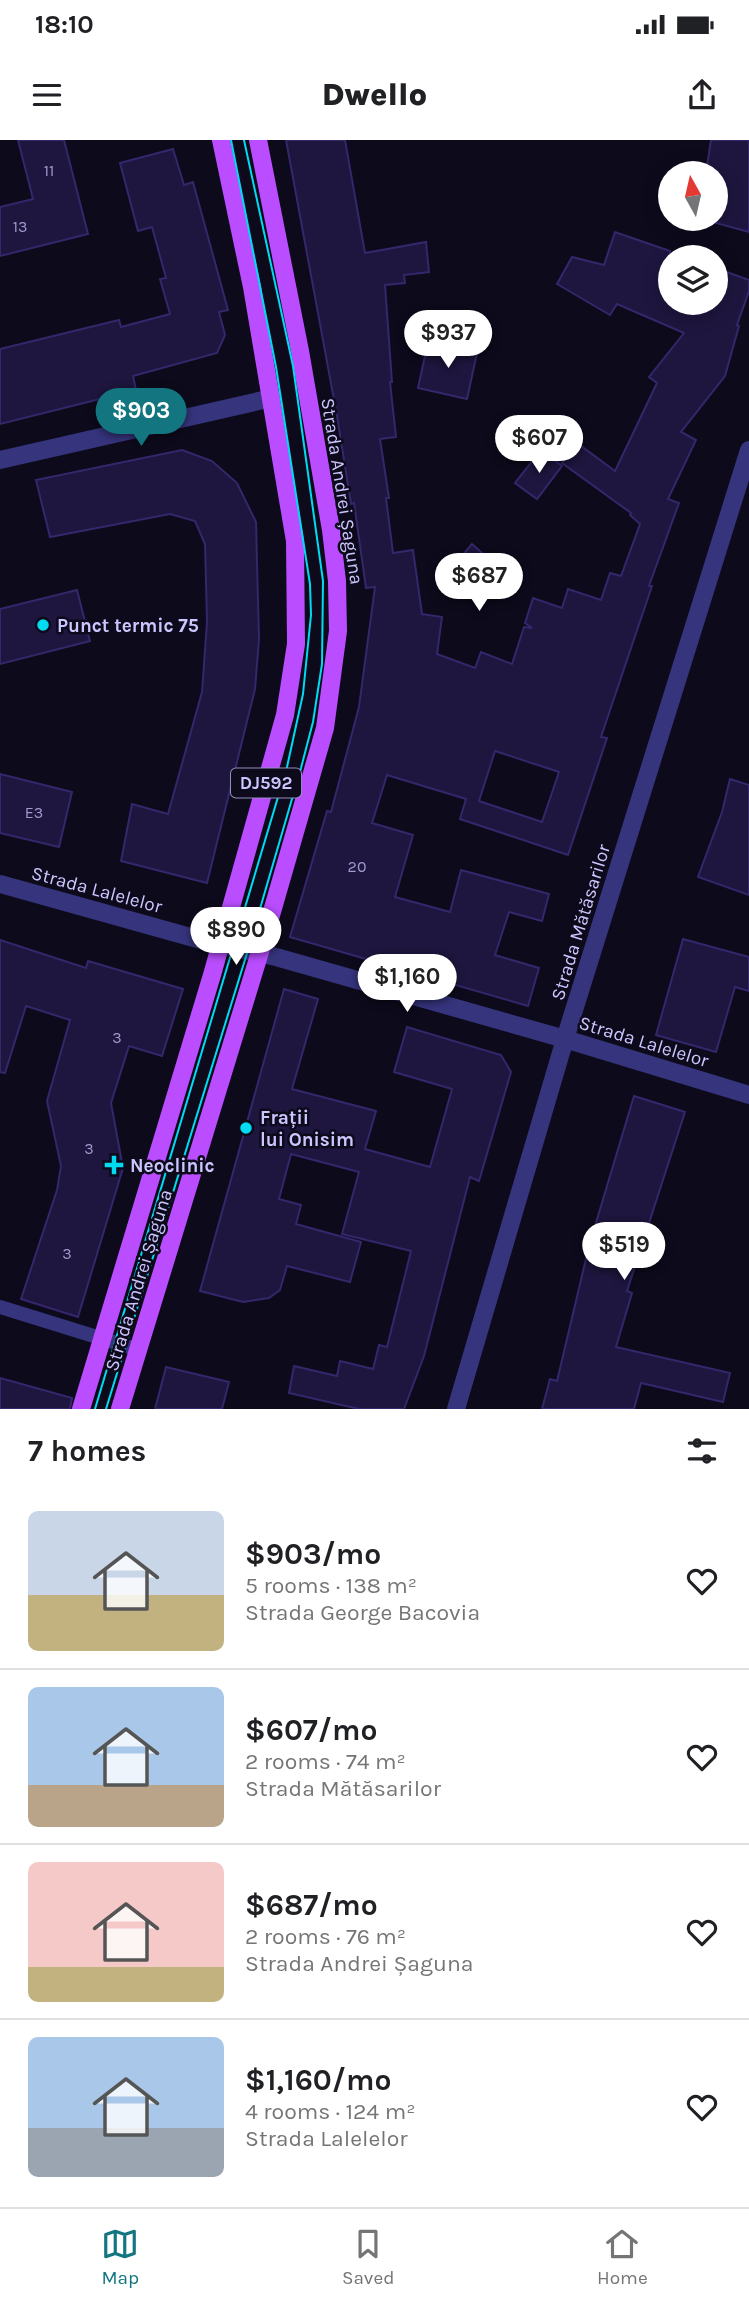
<!DOCTYPE html>
<meta charset="utf-8">
<style>
:root{--surface:#fff;--page:#f2f2f2;--text:#202124;--muted:#757577;--line:#e0e0e0;--accent:#127580}
body{margin:0;font-family:Karla,sans-serif;background:var(--page);color:var(--text);height:100vh;display:flex;flex-direction:column;font-size:26px;white-space:nowrap}
*{box-sizing:border-box;margin:0}
p{font-size:23px;color:var(--muted)}
.icon{flex:none;width:38px;height:38px;fill:none;stroke:currentColor;stroke-width:2;stroke-linecap:round;stroke-linejoin:round}
.map{position:relative;height:1269px;overflow:hidden}
.drawer{display:flex;flex-direction:column;background:var(--surface);flex:1}
.drawer>*{flex:none}
.needle{width:46px;rotate:352deg}
.controls{position:absolute;left:658px;top:21px;display:grid;gap:14px}
.controls a{display:grid;place-items:center;width:70px;height:70px;border-radius:50%;background:var(--surface);box-shadow:0 4px 18px #0003;font-size:35px}
.price{position:absolute;translate:-50% -60px;padding:0 16px;border-radius:24px;background:#fff;color:#222;font-size:23px;line-height:46px;filter:drop-shadow(0 2px 4px #0008)}
.price::after{content:'';position:absolute;left:50%;top:42px;width:21px;height:16px;margin-left:-10px;background:inherit;clip-path:polygon(0 0,100% 0,50% 100%)}
.price.current{background:var(--accent);color:#fff}
ul{padding:0;list-style:none}
li{display:flex;align-items:center;gap:21px;height:175px;padding:0 28px}
li+li{border-top:2px solid var(--line)}
li span{display:grid;place-items:center;flex:none;width:196px;height:140px;border-radius:10px;color:#555}
li>.icon{margin-inline-start:auto}
span .icon{width:84px;height:84px;fill:#fffc;stroke-width:1}
li b{font-size:30px}
h2{display:flex;justify-content:space-between;align-items:center;height:84px;padding:0 28px;font-size:30px}
.status{display:flex;justify-content:space-between;align-items:center;height:49px;padding:0 35px;background:var(--surface);direction:ltr}
.status svg{height:19px;fill:currentColor}
header{display:flex;justify-content:space-between;align-items:center;height:91px;padding:0 28px;background:var(--surface);font-size:32px;font-weight:800}
.tabs{display:flex;justify-content:space-around;align-items:center;height:98px;border-top:2px solid var(--line);background:var(--surface);font-size:19px;color:var(--muted)}
.tabs a{display:grid;justify-items:center;gap:4px}
.tabs .current{color:var(--accent)}
.map>svg:first-child{display:block}
.building{fill:#1e163e;stroke:#34276b;stroke-width:2;fill-rule:evenodd}
.lines{fill:none;stroke-linecap:round;stroke-linejoin:round}
.service{stroke:#36347d;stroke-width:14}
.minor{stroke:#36347d;stroke-width:18}
.tertiary{stroke:#36347d;stroke-width:18}
.primary{stroke:#ba4dff;stroke-width:18}
.tram{stroke:#00dbf1;stroke-width:2}
.poi-dot{fill:#00dbf1;stroke:#0d0a1c;stroke-width:2.5}
.labels{text-anchor:middle;stroke-width:5;stroke-linejoin:round;paint-order:stroke}
.number-label{font-size:16px;fill:#a09acf}
.shield{fill:#0d0a1c;stroke:#938ebb;stroke-width:2}
.shield-label{font-size:18px;font-weight:bold;fill:#ccc6ff}
.street-label{font-size:19px;fill:#ccc6ff;stroke:#0d0a1c}
.poi-label{font-size:19px;font-weight:bold;fill:#ccc6ff;stroke:#0d0a1c;text-anchor:start}
</style>
<div class="status"><b>18:10</b><svg viewBox="0 0 49 12"><path d="M0 12V9h3v3zM5 12V6h3v6zM10 12V3h3v9zM15 12V0h3v12zM26 1h20v11H26zM47 4h2v5h-2z"/></svg></div>
<header><svg class="icon" aria-label="menu" viewBox="0 0 24 24"><path d="M4 6h16M4 12h16M4 18h16"/></svg>Dwello<svg class="icon" aria-label="share" viewBox="0 0 24 24"><path d="M12 15V3M7 8l5-5 5 5M5 13v7h14v-7"/></svg></header>
<div class="map">
<svg width="749" height="1269" viewBox="0 0 749 1269">
<rect width="100%" height="100%" fill="#0d0a1c"/>
<g class="building">
<path d="M18 0H64L88 94 0 116V67L33 59Z"/>
<path d="M286 0H345L365 113 426 102 429 132 404 135 405 143 385 145 392 242H390L396 297 380 299 389 358H386L393 413 413 410 422 474 442 477 437 514 475 528 481 512 512 524 524 487 532 488 525 483 533 458 562 468 568 449 601 460 610 433 621 436 640 384 630 375 631 373 562 323 577 303 615 331 657 243 649 237 684 193 617 164 610 175 557 144 572 117 604 125 615 92 670 111V163H716V128L749 140V151L737 185 739 186 725 236 681 292 696 300 668 359 679 363 649 446H652L601 597 607 598 568 715 460 679 466 659 387 635 372 683 413 695 395 757 450 772 461 730 549 754 542 781 509 772 495 815 539 828 528 866 290 797 327 671 331 672 359 567 375 447 366 448 354 363 351 364 337 276ZM495 611 559 632 542 682 479 661Z"/>
<path d="M711 0H749V92L716 83V33H706Z"/>
<path d="M173 9 184 45 193 42 228 170 219 172 225 195 217 213 133 236 136 250 0 284V209L119 180 121 187 170 174 160 139 166 138 152 87 138 91 120 23Z"/>
<path d="M428 202 477 213 467 259 418 248Z"/>
<path d="M182 310 212 321 237 343 256 382 259 499 255 549 207 743 121 721 132 664 168 674 202 552 207 482 205 404 195 381 170 374 50 397 36 340Z"/>
<path d="M541 310 562 326 537 359 515 343Z"/>
<path d="M472 404 498 427 487 440H478L457 422Z"/>
<path d="M77 450 90 501 0 524V469Z"/>
<path d="M0 634 72 652 59 707 0 693Z"/>
<path d="M730 639 749 645V755L698 737 722 672Z"/>
<path d="M683 799 749 817V851L735 847 716 912 656 895Z"/>
<path d="M0 800 86 828 88 821 183 849 162 916 129 906 111 963 123 1028 78 1177 21 1159 57 1050 61 1026 47 961 70 880 26 866 5 933 0 932Z"/>
<path d="M284 849 318 859 292 949 376 971 365 1009 430 1027 452 949 394 932 407 887 501 915 511 932 479 1041 470 1037 424 1216 404 1269H359L289 1253 294 1226 337 1236 340 1221 373 1229 379 1205 387 1207 411 1111 342 1094 359 1032 291 1014 279 1059 301 1065 296 1084 361 1102 350 1142 287 1126 280 1150 269 1158 243 1162 200 1151Z"/>
<path d="M634 956 685 972 627 1151 632 1153 616 1207 730 1233 723 1262 641 1243 634 1269H542L550 1239 557 1241 589 1106Z"/>
<path d="M166 1227 229 1242 222 1269H155Z"/>
<path d="M0 1238 72 1258 70 1269H0Z"/>
</g>
<g class="lines">
<path class="service" d="M0 1167 139 1210"/>
<g class="minor">
<path d="M0 320 272 258"/>
<path d="M0 744 201 800 276 817 565 899 749 955"/>
</g>
<path class="tertiary" d="M456 1269 565 899 749 310"/>
<g class="primary">
<path d="M81 1269 212 835 285 575 296 504 295 401 252 147 221 0"/>
<path d="M120 1269 267 789 325 588 338 491 337 441 331 390 300 211 258 0"/>
</g>
<g class="tram">
<path d="M95 1269 287 627 303 554 311 475 310 444 276 227 231 0"/>
<path d="M106 1269 248 810 301 628 313 582 322 524 323 441 293 226 244 0"/>
</g>
</g>
<g class="poi-dot">
<circle cx="43" cy="485" r="7"/>
<circle cx="246" cy="988" r="7"/>
<path d="M110.5 1014.5h7v7h7v7h-7v7h-7v-7h-7v-7h7z"/>
</g>
<g class="labels">
<g class="number-label">
<text x="49" y="36">11</text>
<text x="20" y="92">13</text>
<text x="34" y="678">E3</text>
<text x="357" y="732">20</text>
<text x="117" y="903">3</text>
<text x="89" y="1014">3</text>
<text x="67" y="1119">3</text>
</g>
<rect class="shield" x="231" y="628.5" width="70" height="29" rx="5"/>
<g class="shield-label">
<text x="266" y="649">DJ592</text>
</g>
<g class="street-label">
<text transform="translate(343 351) rotate(81)" y="7">Strada Andrei Șaguna</text>
<text transform="translate(97 749) rotate(15)" y="7">Strada Lalelelor</text>
<text transform="translate(580 782) rotate(-73)" y="7">Strada Mătăsarilor</text>
<text transform="translate(644 901) rotate(17)" y="7">Strada Lalelelor</text>
<text transform="translate(138 1140) rotate(-73)" y="7">Strada Andrei Șaguna</text>
</g>
<g class="poi-label">
<text x="57" y="492">Punct termic 75</text>
<text x="260" y="984">Frații<tspan x="260" dy="22">lui Onisim</tspan></text>
<text x="130" y="1032">Neoclinic</text>
</g>
</g>
</svg>
<div class="controls">
<a><svg class="needle" viewBox="-14 -14 28 28"><path d="M0-13l5 13h-10z" fill="#e53935"/><path d="M0 13l5-13h-10z" fill="#757577"/></svg></a>
<a><svg class="icon" aria-label="layers" viewBox="0 0 24 24"><path d="M12 4l9 5-9 5-9-5zM3 14l9 5 9-5"/></svg></a>
</div>
<b class="price" style="left:448px;top:230px">$937</b>
<b class="price current" style="left:141px;top:308px">$903</b>
<b class="price" style="left:539px;top:335px">$607</b>
<b class="price" style="left:479px;top:473px">$687</b>
<b class="price" style="left:236px;top:827px">$890</b>
<b class="price" style="left:407px;top:874px">$1,160</b>
<b class="price" style="left:624px;top:1142px">$519</b>
</div>
<section class="drawer">
<h2>7 homes<svg class="icon" aria-label="filters" viewBox="0 0 24 24"><path d="M4 7h16M4 17h16"/><circle cx="9" cy="7" r="2"/><circle cx="15" cy="17" r="2"/></svg></h2>
<ul>
<li><span style="background:linear-gradient(#c9d6e8 60%,#c2b280 0)"><svg class="icon" aria-label="home" viewBox="0 0 24 24"><path d="M3 11l9-7 9 7M6 9v11h12V9"/></svg></span><div><b>$903/mo</b><p>5 rooms · 138 m²</p><p>Strada George Bacovia</p></div><svg class="icon" aria-label="heart" viewBox="0 0 24 24"><path d="M12 20l-8-8c-3-5 5-10 8-4 3-6 11-1 8 4z"/></svg></li>
<li><span style="background:linear-gradient(#a9c7e8 70%,#b9a48a 0)"><svg class="icon" aria-label="home" viewBox="0 0 24 24"><path d="M3 11l9-7 9 7M6 9v11h12V9"/></svg></span><div><b>$607/mo</b><p>2 rooms · 74 m²</p><p>Strada Mătăsarilor</p></div><svg class="icon" aria-label="heart" viewBox="0 0 24 24"><path d="M12 20l-8-8c-3-5 5-10 8-4 3-6 11-1 8 4z"/></svg></li>
<li><span style="background:linear-gradient(#f6c9c9 75%,#c2b280 0)"><svg class="icon" aria-label="home" viewBox="0 0 24 24"><path d="M3 11l9-7 9 7M6 9v11h12V9"/></svg></span><div><b>$687/mo</b><p>2 rooms · 76 m²</p><p>Strada Andrei Șaguna</p></div><svg class="icon" aria-label="heart" viewBox="0 0 24 24"><path d="M12 20l-8-8c-3-5 5-10 8-4 3-6 11-1 8 4z"/></svg></li>
<li><span style="background:linear-gradient(#a9c7e8 65%,#9aa5b1 0)"><svg class="icon" aria-label="home" viewBox="0 0 24 24"><path d="M3 11l9-7 9 7M6 9v11h12V9"/></svg></span><div><b>$1,160/mo</b><p>4 rooms · 124 m²</p><p>Strada Lalelelor</p></div><svg class="icon" aria-label="heart" viewBox="0 0 24 24"><path d="M12 20l-8-8c-3-5 5-10 8-4 3-6 11-1 8 4z"/></svg></li>
</ul>
</section>
<nav class="tabs">
<a class="current"><svg class="icon" aria-label="map" viewBox="0 0 24 24"><path d="M3 6l6-2 6 2 6-2v14l-6 2-6-2-6 2zM9 4v14M15 6v14"/></svg>Map</a>
<a><svg class="icon" aria-label="saved" viewBox="0 0 24 24"><path d="M7 4h10v16l-5-4-5 4z"/></svg>Saved</a>
<a><svg class="icon" aria-label="home" viewBox="0 0 24 24"><path d="M3 11l9-7 9 7M6 9v11h12V9"/></svg>Home</a>
</nav>
